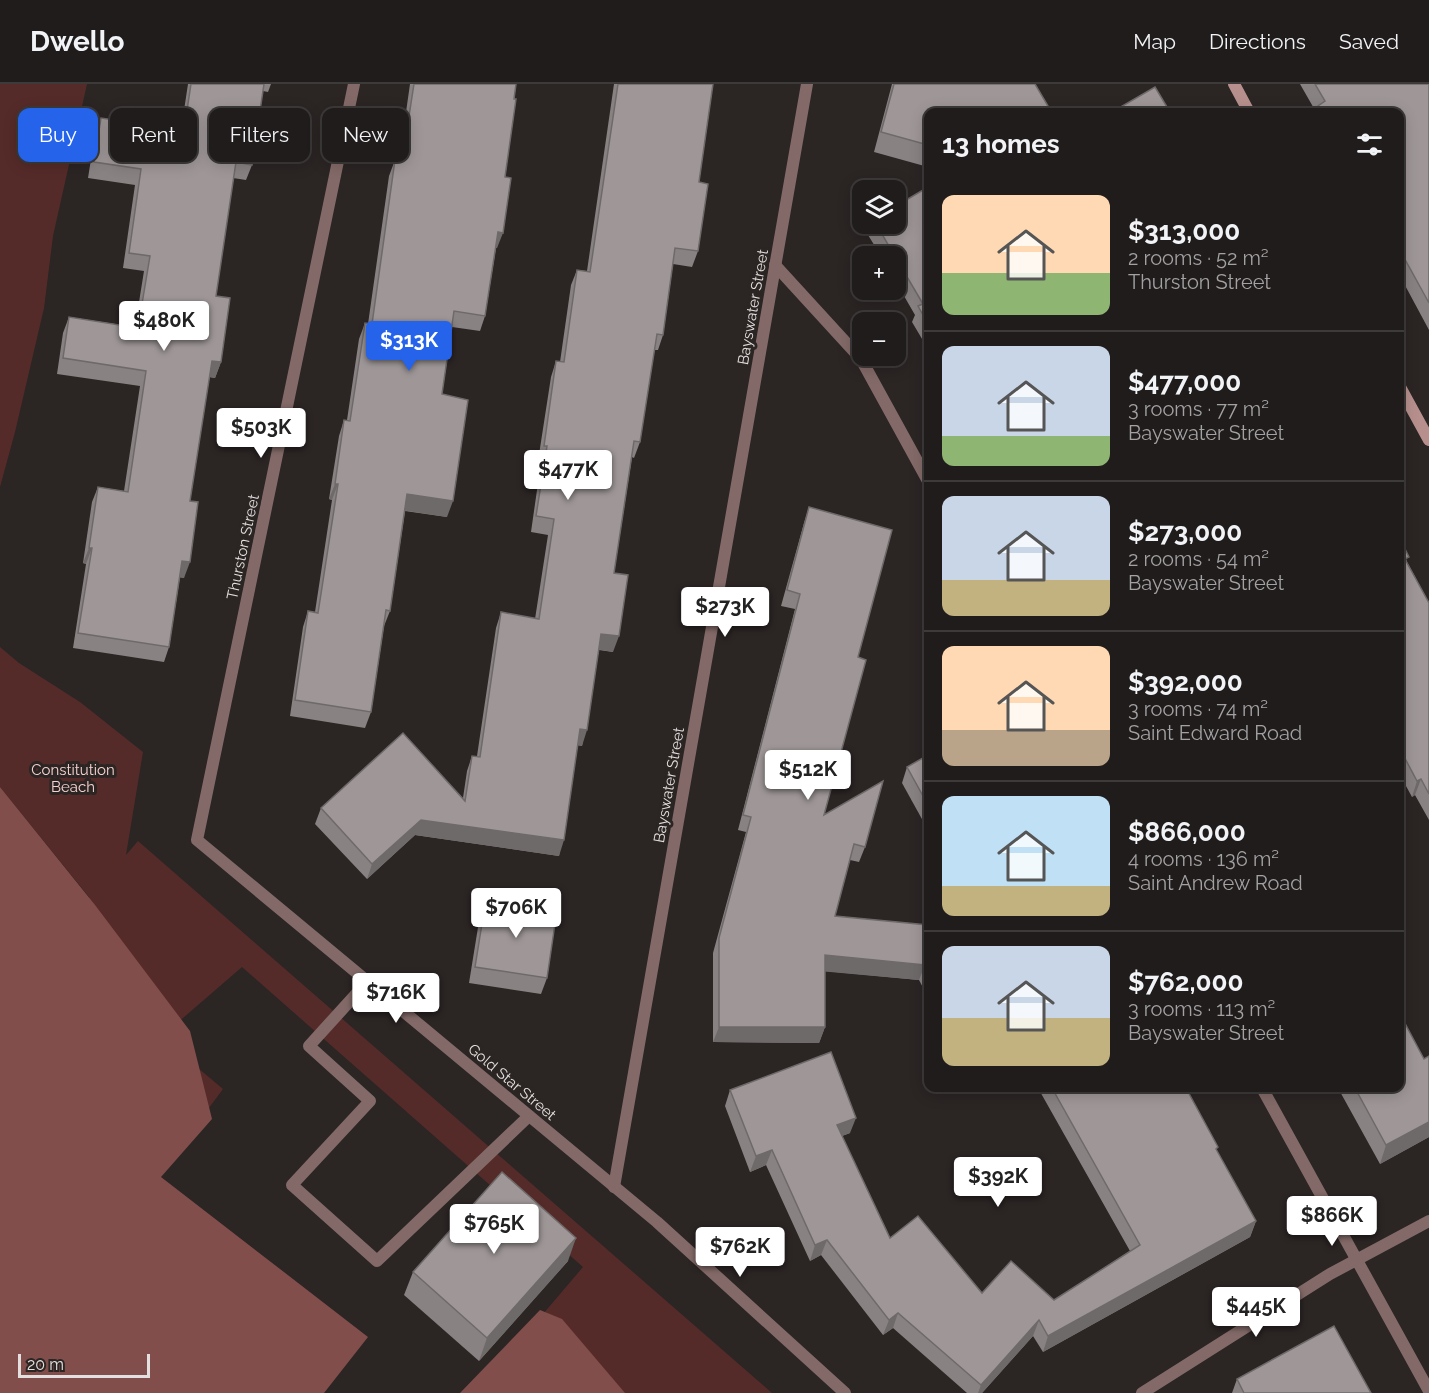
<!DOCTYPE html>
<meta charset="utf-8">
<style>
:root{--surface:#201c1b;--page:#2d2928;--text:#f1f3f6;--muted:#a2a1a3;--line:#3d3a3a;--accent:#2563eb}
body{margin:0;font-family:Raleway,sans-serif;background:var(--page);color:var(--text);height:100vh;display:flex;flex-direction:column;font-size:22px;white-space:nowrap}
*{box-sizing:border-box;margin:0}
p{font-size:20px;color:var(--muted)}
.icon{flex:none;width:33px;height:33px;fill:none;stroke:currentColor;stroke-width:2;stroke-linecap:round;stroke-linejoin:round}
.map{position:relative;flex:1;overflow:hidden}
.sheet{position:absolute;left:924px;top:24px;width:480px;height:984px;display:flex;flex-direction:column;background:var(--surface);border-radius:12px;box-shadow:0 3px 15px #0003,0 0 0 2px var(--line)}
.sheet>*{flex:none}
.guide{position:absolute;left:18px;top:24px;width:570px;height:54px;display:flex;gap:12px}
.tools{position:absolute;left:852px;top:96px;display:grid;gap:12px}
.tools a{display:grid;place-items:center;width:54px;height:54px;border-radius:12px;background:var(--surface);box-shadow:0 3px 15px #0003,0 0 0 2px var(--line);font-size:30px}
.scale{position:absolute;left:18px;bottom:15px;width:132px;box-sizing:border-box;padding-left:6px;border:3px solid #e4e0df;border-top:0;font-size:16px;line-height:21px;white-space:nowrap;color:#e4e0df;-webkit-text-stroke:4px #2b2524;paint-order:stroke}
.price{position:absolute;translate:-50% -51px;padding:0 14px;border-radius:6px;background:#fff;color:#222;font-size:20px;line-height:39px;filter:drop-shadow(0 2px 3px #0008)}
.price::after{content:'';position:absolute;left:50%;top:36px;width:18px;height:14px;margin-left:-9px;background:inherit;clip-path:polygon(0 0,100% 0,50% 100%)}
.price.active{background:var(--accent);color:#fff}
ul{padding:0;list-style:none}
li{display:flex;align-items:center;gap:18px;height:150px;padding:0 18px}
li+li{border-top:2px solid var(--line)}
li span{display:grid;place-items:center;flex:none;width:168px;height:120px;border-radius:12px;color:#555}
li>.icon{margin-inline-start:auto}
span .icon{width:72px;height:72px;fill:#fffc;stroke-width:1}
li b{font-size:26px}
h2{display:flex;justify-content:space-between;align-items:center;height:72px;padding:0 18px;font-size:26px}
.chip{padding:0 21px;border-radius:12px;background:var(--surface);box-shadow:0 3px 15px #0003,0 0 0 2px var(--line);font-size:21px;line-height:54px}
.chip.active{background:var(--accent);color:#fff}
header{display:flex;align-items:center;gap:36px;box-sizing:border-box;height:84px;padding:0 30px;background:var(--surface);border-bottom:2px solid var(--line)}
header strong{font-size:28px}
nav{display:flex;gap:33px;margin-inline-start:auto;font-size:21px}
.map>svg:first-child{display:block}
.green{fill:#552b29}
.water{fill:#824e4b}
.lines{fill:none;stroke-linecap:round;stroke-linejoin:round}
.lane{stroke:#836a68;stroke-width:12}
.street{stroke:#836a68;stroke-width:12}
.secondary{stroke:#b7908d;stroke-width:12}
.wall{fill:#898282}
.shaded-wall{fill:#6f6a6a}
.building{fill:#9f9797;stroke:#6f6a6a;stroke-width:1.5}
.labels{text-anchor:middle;stroke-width:6;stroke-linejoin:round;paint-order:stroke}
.street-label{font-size:15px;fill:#e4e0df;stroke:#2b2524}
.park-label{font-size:15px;fill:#f6d2cf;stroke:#2b2524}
</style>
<header>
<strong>Dwello</strong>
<nav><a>Map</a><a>Directions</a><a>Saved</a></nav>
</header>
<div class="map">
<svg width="1429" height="1309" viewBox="0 0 1429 1309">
<rect width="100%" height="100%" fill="#2b2524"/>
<g class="green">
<path d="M0 0H87L53 152 44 224 15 348 0 403Z"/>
<path d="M0 563 19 579 80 618 143 668 126 771 138 757 772 1309H476L583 1183 242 883 161 953 223 1005 133 1126 89 813 0 703Z"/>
</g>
<g class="water">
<path d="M0 703 95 821 190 947 212 1035 161 1093 368 1253 324 1309H0Z"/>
<path d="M540 1226 562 1235 625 1309H460Z"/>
</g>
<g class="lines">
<path class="lane" d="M368 897 309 962 370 1017 292 1101 377 1177 529 1032"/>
<g class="street">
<path d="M354 0 197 756 657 1138 845 1309"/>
<path d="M775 181 861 275 928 397"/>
<path d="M1262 1004 1429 1307"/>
<path d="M614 1103 807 0"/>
<path d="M1142 1309 1330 1190 1429 1137"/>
</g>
<g class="secondary">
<path d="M1234 0 1249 28"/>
<path d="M1400 303 1429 356"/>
</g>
</g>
<g class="wall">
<path d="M188 0H271L268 8 263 7 252 81 246 96 233 94 216 212 221 278 215 294 209 293 190 417 184 494 180 493 169 563 164 578 73 564 86 480 83 479 92 418 98 403 124 407 140 302 57 290 63 249 69 233 135 243 144 187 123 184 135 101 88 94 95 50 101 34 181 46Z"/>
<path d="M410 0H516L497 164H496L485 232 480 247 452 243 442 310 447 433 405 427 390 527 384 542 371 628 365 644 290 632 303 543 308 527 315 528 332 416 329 415 339 352 344 336H347L359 255 365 239 368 240 389 92 395 76 399 77Z"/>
<path d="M614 0H713L699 98 698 167 692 183 673 180 663 251 658 266H654L640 358 634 374 632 373 614 489 613 568 599 566 582 662 578 661 559 772 415 751 367 795 315 740 321 724 463 714 467 687 472 672H477L496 544 501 528 535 535 548 451 531 448 541 378 538 377 551 293 556 277 560 278 571 201 577 186 587 187Z"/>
<path d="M892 0H1035L1048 22 1046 28H928V83L874 68Z"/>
<path d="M1300 0H1429V246L1400 192V28H1316Z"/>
<path d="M928 103V265L912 238 915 231 896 198V172H881L868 151 872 140H896Z"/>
<path d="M809 423 858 573 824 731 865 763 859 778 850 776 835 832 928 841V913L919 896 825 887V943L819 959 713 958V869L746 748 738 746 795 525 781 522 804 439Z"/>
<path d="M1400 455 1407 478 1429 519V736L1415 711 1412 713 1400 691Z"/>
<path d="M928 671V746L902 699 907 683Z"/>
<path d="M486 815 547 894 541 910 469 899 480 831Z"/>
<path d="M1429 972V1053L1380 1080 1338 1004H1400L1424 975Z"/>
<path d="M1038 1004H1186L1217 1067 1256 1137 1250 1153 1043 1268 1033 1252 982 1309H967L893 1244 883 1251 821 1171 810 1177 766 1081 750 1088 725 1022 730 1006 850 1049 842 1052 890 1154 982 1209 1054 1216 1130 1167Z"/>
<path d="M568 1177 479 1277 404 1211 413 1188Z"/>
<path d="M1237 1295 1371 1309H1232Z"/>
</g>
<g class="shaded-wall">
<path d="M1048 22 1046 28H1038Z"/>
<path d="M498 148 503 149 497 164H492Z"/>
<path d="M212 277 221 278 215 294 206 292Z"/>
<path d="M335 400H338L332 416 329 415Z"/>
<path d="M407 410 453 417 447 433 401 426Z"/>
<path d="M89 464H92L86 480 83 479Z"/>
<path d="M182 477 190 478 184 494 176 493Z"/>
<path d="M601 550 619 552 613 568 596 565Z"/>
<path d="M580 645 587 646 582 662 574 661Z"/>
<path d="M1421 695 1415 711 1412 713 1417 697Z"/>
<path d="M421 736 564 756 559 772 415 751 367 795 372 780Z"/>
<path d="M825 871 925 881 919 896 819 887Z"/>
<path d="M719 943H825L819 959 713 958Z"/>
<path d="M856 1034 850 1049 831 1056 837 1041Z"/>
<path d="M1429 1038V1053L1380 1080 1386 1061Z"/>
<path d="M772 1066 766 1081 750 1088 756 1072Z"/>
<path d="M1256 1137 1250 1153 1043 1268 1048 1252Z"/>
<path d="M576 1154 568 1177 479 1277 487 1254Z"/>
<path d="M827 1156 821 1171 810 1177 815 1161Z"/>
<path d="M898 1229 893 1244 883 1251 889 1236Z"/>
<path d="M1039 1236 1033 1252 982 1309H978L981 1301Z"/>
</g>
<g class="building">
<path d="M191 0H264L252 81 236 78 216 212 230 214 221 278 212 277 190 417 198 418 190 478 182 477 169 563 78 549 92 464H89L98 403 128 408 146 287 63 274 69 233 138 244 150 172 129 169 141 85 94 78 101 34 184 46Z"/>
<path d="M414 0H516L514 15H516L505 93 511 94 503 149 498 148 485 232 454 227 442 310 468 316 453 417 407 410 390 527 386 526 371 628 295 616 308 527 318 529 338 400H335L344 336 350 337 365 239 372 240 395 76 402 77Z"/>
<path d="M618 0H713L699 98 708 100 698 167 675 164 663 251 657 250 640 358 634 357 614 489 628 491 619 552 601 550 587 646 580 645 564 756 421 736 372 780 321 724 403 649 465 717 472 672 480 673 501 528 539 535 554 435 536 432 547 362H544L556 277 564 278 577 186 590 188Z"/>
<path d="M894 0H1035L1048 22 1038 28H928V61L881 48Z"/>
<path d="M1315 0H1429V219L1402 170 1400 172V28H1322L1318 22 1325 17Z"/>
<path d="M1155 3 1170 28H1112Z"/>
<path d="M928 103V240L918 222 923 220 876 140H896V122Z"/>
<path d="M809 423 892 446 858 573 866 576 824 731 883 697 865 763 854 760 835 832 928 841V888L925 881 825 871V943H719V854L751 733 743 731 800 510 787 506Z"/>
<path d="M1400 455 1409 473 1405 475 1429 519V710L1421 695 1417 697 1400 665Z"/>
<path d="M928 671V721L907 683Z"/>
<path d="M486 815 557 826 547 894 475 883Z"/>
<path d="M1400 930 1424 975 1429 972V1038L1386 1061 1355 1004H1400Z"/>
<path d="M831 968 856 1034 837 1041 890 1154 918 1132 982 1209 1011 1177 1054 1216 1140 1161 1052 1004H1186L1218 1063 1216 1065 1256 1137 1048 1252 1039 1236 981 1301 898 1229 889 1236 827 1156 815 1161 772 1066 756 1072 730 1006Z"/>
<path d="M502 1088 576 1154 487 1254 413 1188Z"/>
<path d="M1334 1242 1371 1309H1244L1237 1295Z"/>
</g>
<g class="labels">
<g class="street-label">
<text transform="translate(753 223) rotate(-80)" y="5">Bayswater Street</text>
<text transform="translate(243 463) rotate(-78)" y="5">Thurston Street</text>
<text transform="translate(669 701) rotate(-80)" y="5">Bayswater Street</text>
<text transform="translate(512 998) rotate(40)" y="5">Gold Star Street</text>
</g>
<g class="park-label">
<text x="73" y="691">Constitution<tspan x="73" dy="17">Beach</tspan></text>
</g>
</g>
</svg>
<div class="tools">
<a><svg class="icon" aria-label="layers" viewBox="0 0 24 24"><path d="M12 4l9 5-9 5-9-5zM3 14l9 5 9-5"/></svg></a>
<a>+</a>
<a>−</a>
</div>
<div class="scale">20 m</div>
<b class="price" style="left:164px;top:268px">$480K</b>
<b class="price active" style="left:409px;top:288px">$313K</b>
<b class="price" style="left:261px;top:375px">$503K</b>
<b class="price" style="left:568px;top:417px">$477K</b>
<b class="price" style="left:725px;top:554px">$273K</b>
<b class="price" style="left:808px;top:717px">$512K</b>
<b class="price" style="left:516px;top:855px">$706K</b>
<b class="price" style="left:396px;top:940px">$716K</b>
<b class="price" style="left:998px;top:1124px">$392K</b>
<b class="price" style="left:1332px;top:1163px">$866K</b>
<b class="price" style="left:494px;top:1171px">$765K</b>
<b class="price" style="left:740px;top:1194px">$762K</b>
<b class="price" style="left:1256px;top:1254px">$445K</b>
<div class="guide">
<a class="chip active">Buy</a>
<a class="chip">Rent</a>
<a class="chip">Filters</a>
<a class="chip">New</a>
</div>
<section class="sheet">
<h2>13 homes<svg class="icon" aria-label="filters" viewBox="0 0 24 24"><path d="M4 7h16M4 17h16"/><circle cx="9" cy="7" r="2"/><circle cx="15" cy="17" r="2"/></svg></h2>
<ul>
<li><span style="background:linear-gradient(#ffd9b3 65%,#8fb573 0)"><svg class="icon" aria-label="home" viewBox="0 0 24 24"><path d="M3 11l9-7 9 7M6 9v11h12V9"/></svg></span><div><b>$313,000</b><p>2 rooms · 52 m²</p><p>Thurston Street</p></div></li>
<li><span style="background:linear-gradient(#c9d6e8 75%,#8fb573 0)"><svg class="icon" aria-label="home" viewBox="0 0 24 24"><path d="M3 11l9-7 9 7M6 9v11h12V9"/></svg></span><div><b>$477,000</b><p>3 rooms · 77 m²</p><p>Bayswater Street</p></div></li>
<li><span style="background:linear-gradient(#c9d6e8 70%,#c2b280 0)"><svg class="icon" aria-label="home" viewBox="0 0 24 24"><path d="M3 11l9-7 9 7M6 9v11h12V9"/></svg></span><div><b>$273,000</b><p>2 rooms · 54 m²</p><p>Bayswater Street</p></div></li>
<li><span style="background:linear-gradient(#ffd9b3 70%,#b9a48a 0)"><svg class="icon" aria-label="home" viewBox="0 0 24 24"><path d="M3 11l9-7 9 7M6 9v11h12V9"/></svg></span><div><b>$392,000</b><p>3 rooms · 74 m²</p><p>Saint Edward Road</p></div></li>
<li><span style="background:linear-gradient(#bfe0f5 75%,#c2b280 0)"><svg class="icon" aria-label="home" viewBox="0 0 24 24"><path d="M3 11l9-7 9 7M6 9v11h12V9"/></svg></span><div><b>$866,000</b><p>4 rooms · 136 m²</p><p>Saint Andrew Road</p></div></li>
<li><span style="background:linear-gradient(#c9d6e8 60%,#c2b280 0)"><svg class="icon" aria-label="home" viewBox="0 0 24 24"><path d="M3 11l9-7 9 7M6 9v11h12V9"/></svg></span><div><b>$762,000</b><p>3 rooms · 113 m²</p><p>Bayswater Street</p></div></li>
</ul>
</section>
</div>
